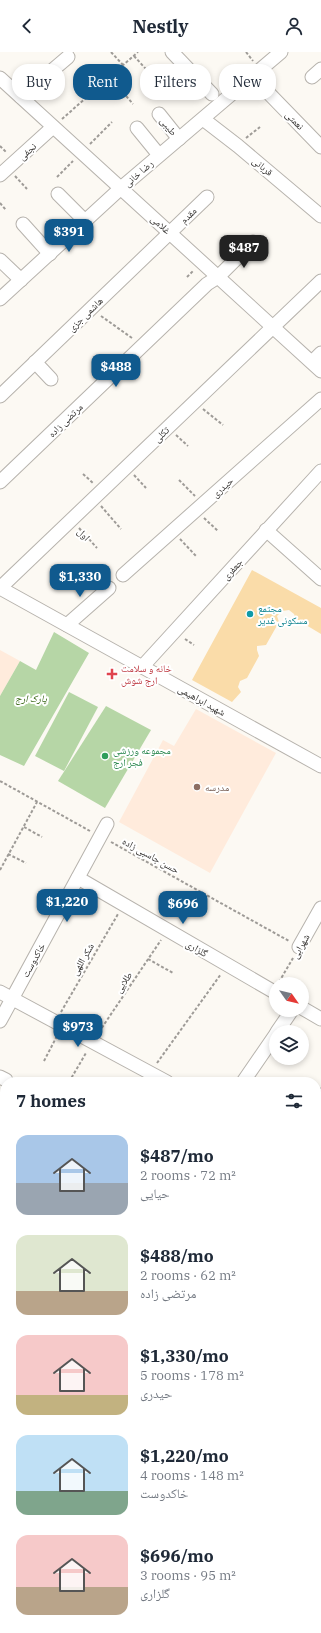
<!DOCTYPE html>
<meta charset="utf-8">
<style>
:root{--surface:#fff;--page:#f6f6f7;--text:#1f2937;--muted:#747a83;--accent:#105a8e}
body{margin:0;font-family:"IBM Plex Serif","Noto Naskh Arabic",serif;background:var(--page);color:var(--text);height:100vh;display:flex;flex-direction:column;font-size:15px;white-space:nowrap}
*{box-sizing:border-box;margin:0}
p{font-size:13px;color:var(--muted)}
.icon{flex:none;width:22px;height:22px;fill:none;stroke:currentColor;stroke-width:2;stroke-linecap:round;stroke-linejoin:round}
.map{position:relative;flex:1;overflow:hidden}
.panel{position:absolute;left:0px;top:1025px;width:321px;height:556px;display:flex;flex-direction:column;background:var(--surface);border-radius:16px 16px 0 0;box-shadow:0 2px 6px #0003}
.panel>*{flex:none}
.hud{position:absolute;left:12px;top:12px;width:297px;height:36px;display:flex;gap:8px}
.needle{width:26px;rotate:124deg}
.tools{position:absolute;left:269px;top:925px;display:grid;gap:8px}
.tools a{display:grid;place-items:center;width:40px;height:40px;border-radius:50%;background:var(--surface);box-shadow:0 2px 6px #0003;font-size:20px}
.price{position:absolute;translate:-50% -34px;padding:0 9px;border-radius:8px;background:var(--accent);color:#fff;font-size:13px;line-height:26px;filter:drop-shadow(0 1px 2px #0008)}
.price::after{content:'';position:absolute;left:50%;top:24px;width:12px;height:9px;margin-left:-6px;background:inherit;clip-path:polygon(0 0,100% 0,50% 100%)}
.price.current{background:#222;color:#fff}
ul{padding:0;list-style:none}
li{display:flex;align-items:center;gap:12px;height:100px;padding:0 16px}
li span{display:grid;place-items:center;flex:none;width:112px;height:80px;border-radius:12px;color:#555}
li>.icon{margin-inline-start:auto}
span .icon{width:48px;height:48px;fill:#fffc;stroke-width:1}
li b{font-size:17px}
h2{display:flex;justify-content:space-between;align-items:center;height:48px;padding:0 16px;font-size:17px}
.pill{padding:0 14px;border-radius:16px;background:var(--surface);box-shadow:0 2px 6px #0003;font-size:14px;line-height:36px}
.pill.current{background:var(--accent);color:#fff}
header{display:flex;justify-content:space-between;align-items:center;height:52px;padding:0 16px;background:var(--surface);font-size:18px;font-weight:700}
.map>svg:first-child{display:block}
.education{fill:#ffebdc}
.green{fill:#b6d6a6}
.building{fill:#fadca9}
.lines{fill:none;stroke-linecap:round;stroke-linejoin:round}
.street-casing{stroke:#b7b3ad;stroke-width:15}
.primary-casing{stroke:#b7b3ad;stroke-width:22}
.path{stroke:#9e9b97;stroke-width:2;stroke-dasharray:3 2;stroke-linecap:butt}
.street{stroke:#fff;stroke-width:13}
.primary{stroke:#fff;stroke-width:20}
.culture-dot{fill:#0f9aa8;stroke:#fff;stroke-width:1.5}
.health-dot{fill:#e0444e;stroke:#fff;stroke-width:1.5}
.leisure-dot{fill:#2e9e5b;stroke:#fff;stroke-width:1.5}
.education-dot{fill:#8d6e63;stroke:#fff;stroke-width:1.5}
.labels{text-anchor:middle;stroke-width:4;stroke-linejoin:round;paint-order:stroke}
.street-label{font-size:10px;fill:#343230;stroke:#fff}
.culture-label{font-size:10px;fill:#0d838f;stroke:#fff;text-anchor:start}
.health-label{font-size:10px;fill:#be3a42;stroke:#fff;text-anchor:start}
.park-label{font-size:10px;font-style:italic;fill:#32610e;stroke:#fff}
.leisure-label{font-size:10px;fill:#27864d;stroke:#fff;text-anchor:start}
.education-label{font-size:10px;fill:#785e54;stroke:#fff;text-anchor:start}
</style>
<header><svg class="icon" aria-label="back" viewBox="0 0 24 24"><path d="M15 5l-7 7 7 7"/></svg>Nestly<svg class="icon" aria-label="person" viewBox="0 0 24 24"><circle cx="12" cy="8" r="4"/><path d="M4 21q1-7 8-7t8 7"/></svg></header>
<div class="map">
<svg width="321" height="1581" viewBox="0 0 321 1581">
<rect width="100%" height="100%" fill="#fcf9f3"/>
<g class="education">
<path d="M0 598 20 609 0 644Z"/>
<path d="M196 657 276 701 210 821 119 770 163 688 174 694Z"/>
</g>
<g class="green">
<path d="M54 580 89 601 24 714 0 703V644L20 609 36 618Z"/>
<path d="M69 640 98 655 64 719 35 704Z"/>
<path d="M106 654 151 678 105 756 58 729Z"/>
</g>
<g class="building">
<path d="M252 518 321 556V582L296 567 294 562 289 558 282 559 277 564 279 570 266 593 257 594V598L259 604 247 626 240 629 238 635 241 640 232 650 192 628Z"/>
<path d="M316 1531 321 1533V1545L316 1555Z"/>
</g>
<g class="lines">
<g class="street-casing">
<g id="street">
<path d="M172 0 212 42"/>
<path d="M252 24 321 95"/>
<path d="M312 25 321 17"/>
<path d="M0 26 321 319"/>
<path d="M21 45 68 5"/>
<path d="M159 62 179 87"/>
<path d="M203 67 238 94 321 164"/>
<path d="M137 76 159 103"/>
<path d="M0 123 53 75"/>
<path d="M58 142 85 169"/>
<path d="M23 172 50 202"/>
<path d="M0 208 21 228"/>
<path d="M0 247 121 136 281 0"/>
<path d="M35 310 51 327"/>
<path d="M312 310 321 301"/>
<path d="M0 344 207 145"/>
<path d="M0 430 207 232 218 225 253 190"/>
<path d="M266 478 321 527"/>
<path d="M123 523 321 347"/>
<path d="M0 536 321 229"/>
<path d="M0 536 321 714"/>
<path d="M67 573 109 536"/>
<path d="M142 615 321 419"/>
<path d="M78 826 276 941"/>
<path d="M299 895 321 856"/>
<path d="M0 940 167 1030"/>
<path d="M302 956 321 967"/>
<path d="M0 969 107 772"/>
<path d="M277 980 292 958"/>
<path d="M0 1025 6 1028"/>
<path d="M243 1030 276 982"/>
<path d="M316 1048 321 1043"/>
<path d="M0 1090 5 1092"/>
<path d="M316 1110 321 1112"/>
<path d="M316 1194 321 1196"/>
<path d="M0 1236 5 1239"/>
<path d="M316 1256 321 1259"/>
<path d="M316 1326 321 1328"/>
<path d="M316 1358 321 1361"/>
<path d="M0 1372 5 1368"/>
<path d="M316 1438 321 1440"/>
<path d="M316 1486 321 1488"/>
<path d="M0 1520 5 1516"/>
<path d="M316 1520 321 1523"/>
<path d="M316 1571 321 1574"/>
<path d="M126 1581 131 1577"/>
</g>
</g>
<g class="primary-casing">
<g id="primary">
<path d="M316 1381 321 1372"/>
<path d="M316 1423 321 1413"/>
<path d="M0 1428 5 1431"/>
<path d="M0 1458 5 1462"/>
<path d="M145 1576 151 1581"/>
<path d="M188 1576 195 1581"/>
<path d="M247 1576 248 1581"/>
<path d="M229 1581 232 1576"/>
</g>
</g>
<g class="path">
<path d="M111 0 123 13"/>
<path d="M246 0 253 9"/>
<path d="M134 4 156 28"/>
<path d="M110 25 133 52"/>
<path d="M62 67 138 0"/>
<path d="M246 86 260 75"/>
<path d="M90 92 112 70"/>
<path d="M0 94 7 101"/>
<path d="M15 124 27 137"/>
<path d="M57 125 73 109"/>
<path d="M0 151 6 158"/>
<path d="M187 225 193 219"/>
<path d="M101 264 132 286"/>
<path d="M203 357 223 373"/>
<path d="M176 383 188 394"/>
<path d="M83 422 93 431"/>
<path d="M134 423 146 436"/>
<path d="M179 428 195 444"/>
<path d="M101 454 121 477"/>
<path d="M204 466 218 479"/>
<path d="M79 476 97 496"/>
<path d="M180 487 196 504"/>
<path d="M185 587 194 593"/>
<path d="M0 729 90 779"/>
<path d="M24 775 42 785"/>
<path d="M111 790 289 889"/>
<path d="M8 802 26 811"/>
<path d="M0 818 37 750"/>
<path d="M148 907 173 921"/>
<path d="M279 930 293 906"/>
<path d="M61 960 118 862"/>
<path d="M99 980 161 888"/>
<path d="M44 1009 57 984"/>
<path d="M157 1011 221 922"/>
<path d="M69 1030 86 1001"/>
<path d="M4 1185 5 1186"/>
<path d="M1 1224 5 1216"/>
<path d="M35 1581 42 1576"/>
</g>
<use href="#street" class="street"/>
<use href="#primary" class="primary"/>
</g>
<circle class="culture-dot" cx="250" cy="562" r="4"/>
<path class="health-dot" d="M110 616h4v4h4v4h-4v4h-4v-4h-4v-4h4z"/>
<circle class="leisure-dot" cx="105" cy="704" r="4"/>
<circle class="education-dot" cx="197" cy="735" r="4"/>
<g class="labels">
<g class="street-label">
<text transform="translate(295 68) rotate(46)" y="4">نعمتی</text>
<text transform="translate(169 74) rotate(51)" y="4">طیبی</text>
<text transform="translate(27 99) rotate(-42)" y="4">نجفی</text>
<text transform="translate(263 114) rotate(40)" y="4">قربانی</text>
<text transform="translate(138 121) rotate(-41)" y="4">رضا خانی</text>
<text transform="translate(188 163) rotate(-44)" y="4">مقدم</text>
<text transform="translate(161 172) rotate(42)" y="4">غلامی</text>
<text transform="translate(85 262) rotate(-44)" y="4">هاشمی جزی</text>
<text transform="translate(65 368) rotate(-44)" y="4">مرتضی زاده</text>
<text transform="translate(161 382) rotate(-44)" y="4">تکلی</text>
<text transform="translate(222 435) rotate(-42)" y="4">حیدری</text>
<text transform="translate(84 482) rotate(47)" y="4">اول</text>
<text transform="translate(232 517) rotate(-48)" y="4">جعفری</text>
<text transform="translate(202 648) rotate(29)" y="4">شهید ابراهیمی</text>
<text transform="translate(151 803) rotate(29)" y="4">حسن جاسبی زاده</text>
<text transform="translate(300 894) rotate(-61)" y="4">شهرابی</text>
<text transform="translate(197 896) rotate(30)" y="4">گلزاری</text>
<text transform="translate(82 907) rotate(-60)" y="4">شکر اللهی</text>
<text transform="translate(33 908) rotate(-61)" y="4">خاکدوست</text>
<text transform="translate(123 930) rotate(-56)" y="4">طلایی</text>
</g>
<g class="culture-label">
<text x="258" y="560">مجتمع<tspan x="258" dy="12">مسکونی غدیر</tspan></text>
</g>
<g class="health-label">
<text x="121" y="620">خانه و سلامت<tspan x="121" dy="12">ارج شوش</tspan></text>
</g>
<g class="park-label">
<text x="31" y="650">پارک ارج</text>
</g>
<g class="leisure-label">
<text x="113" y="702">مجموعه ورزشی<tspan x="113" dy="12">فجر ارج</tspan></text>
</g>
<g class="education-label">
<text x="205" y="739">مدرسه</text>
</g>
</g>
</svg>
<div class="tools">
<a><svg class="needle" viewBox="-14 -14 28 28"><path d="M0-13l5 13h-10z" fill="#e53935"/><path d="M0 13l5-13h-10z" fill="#747a83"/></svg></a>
<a><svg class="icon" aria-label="layers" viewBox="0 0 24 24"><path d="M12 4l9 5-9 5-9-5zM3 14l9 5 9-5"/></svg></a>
</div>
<b class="price" style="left:69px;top:201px">$391</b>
<b class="price current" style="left:244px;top:217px">$487</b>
<b class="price" style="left:116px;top:336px">$488</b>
<b class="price" style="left:80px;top:546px">$1,330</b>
<b class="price" style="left:67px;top:871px">$1,220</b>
<b class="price" style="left:183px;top:873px">$696</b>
<b class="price" style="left:78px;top:996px">$973</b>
<div class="hud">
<a class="pill">Buy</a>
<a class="pill current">Rent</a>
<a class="pill">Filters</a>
<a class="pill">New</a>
</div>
<section class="panel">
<h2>7 homes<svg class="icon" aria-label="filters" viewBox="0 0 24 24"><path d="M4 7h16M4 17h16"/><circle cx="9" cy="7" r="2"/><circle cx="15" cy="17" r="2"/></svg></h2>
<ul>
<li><span style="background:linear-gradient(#a9c7e8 60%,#9aa5b1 0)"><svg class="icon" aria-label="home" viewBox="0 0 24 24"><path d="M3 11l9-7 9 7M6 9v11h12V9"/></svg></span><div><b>$487/mo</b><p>2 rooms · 72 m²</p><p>حیایی</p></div></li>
<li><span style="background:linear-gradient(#dfe7d0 70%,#b9a48a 0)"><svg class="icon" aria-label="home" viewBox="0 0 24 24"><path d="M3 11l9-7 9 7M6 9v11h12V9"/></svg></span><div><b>$488/mo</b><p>2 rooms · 62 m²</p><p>مرتضی زاده</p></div></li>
<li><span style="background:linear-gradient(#f6c9c9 75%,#c2b280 0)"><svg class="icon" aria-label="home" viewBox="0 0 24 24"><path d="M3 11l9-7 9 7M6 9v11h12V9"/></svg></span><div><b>$1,330/mo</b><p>5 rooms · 178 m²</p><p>حیدری</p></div></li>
<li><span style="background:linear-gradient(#bfe0f5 70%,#7fa58c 0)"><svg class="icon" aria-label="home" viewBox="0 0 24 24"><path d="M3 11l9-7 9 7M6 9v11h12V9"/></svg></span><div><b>$1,220/mo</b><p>4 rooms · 148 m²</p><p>خاکدوست</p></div></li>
<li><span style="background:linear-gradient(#f6c9c9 65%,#b9a48a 0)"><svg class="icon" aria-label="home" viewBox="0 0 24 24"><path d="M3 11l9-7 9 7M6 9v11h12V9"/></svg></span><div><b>$696/mo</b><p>3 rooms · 95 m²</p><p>گلزاری</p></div></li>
</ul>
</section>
</div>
